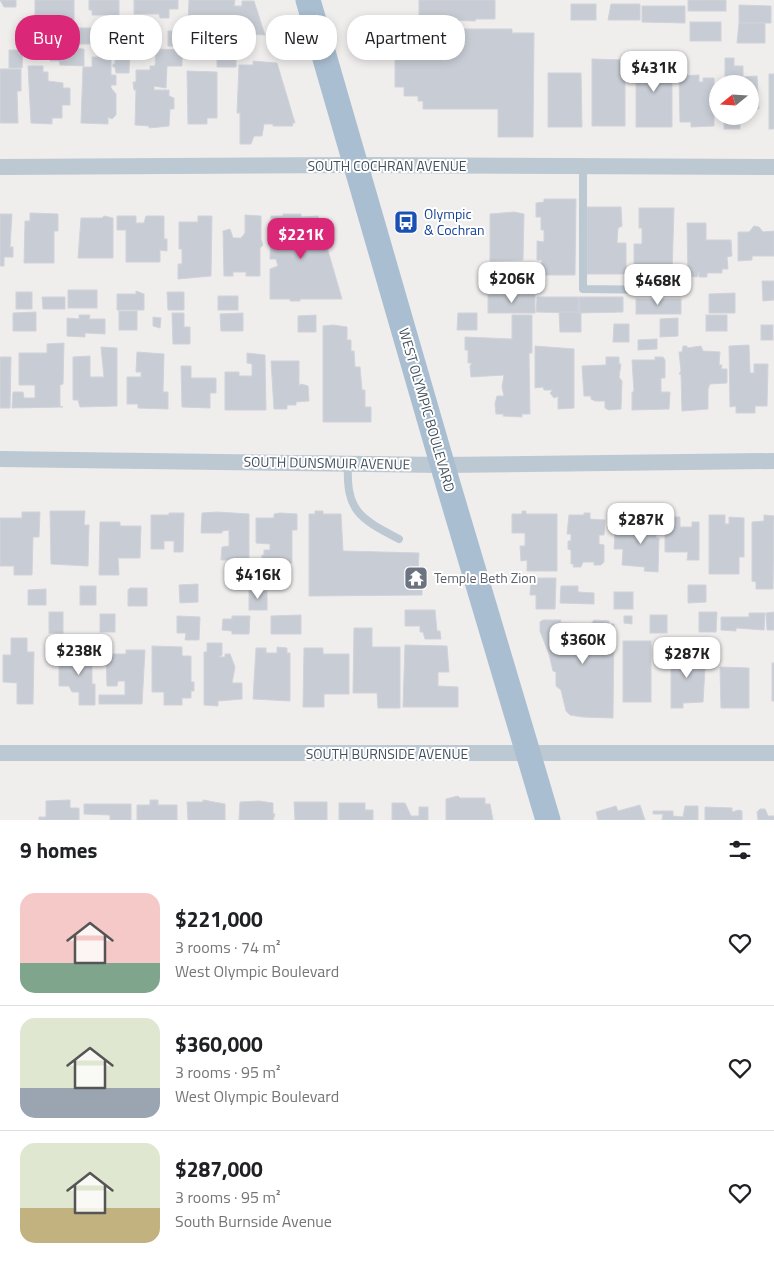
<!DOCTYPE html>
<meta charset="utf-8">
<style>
:root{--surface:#fff;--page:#f2f2f2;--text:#202124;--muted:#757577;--line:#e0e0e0;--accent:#db2777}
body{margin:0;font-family:"Titillium Web",sans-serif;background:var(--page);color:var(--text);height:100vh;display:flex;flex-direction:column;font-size:19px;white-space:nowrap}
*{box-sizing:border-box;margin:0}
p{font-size:16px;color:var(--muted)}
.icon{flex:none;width:28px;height:28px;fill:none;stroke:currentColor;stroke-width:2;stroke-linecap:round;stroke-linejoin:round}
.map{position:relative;height:820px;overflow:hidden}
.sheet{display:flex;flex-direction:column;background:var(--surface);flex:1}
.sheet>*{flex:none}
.hud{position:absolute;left:15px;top:15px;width:500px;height:45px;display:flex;gap:10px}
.needle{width:32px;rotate:252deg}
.fabs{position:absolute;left:709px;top:75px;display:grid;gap:10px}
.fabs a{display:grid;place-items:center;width:50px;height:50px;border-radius:50%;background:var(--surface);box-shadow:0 2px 8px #0003;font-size:25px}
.price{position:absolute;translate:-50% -42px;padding:0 11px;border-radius:10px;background:#fff;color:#222;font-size:16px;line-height:32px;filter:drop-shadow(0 1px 2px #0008)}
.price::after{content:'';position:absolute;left:50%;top:30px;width:15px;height:11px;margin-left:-8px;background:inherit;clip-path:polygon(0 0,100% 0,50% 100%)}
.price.on{background:var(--accent);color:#fff}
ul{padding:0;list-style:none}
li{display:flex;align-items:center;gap:15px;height:125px;padding:0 20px}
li+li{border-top:1px solid var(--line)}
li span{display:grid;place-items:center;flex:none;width:140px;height:100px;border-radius:15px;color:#555}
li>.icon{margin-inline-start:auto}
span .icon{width:60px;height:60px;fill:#fffc;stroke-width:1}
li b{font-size:21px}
h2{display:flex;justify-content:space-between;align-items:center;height:60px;padding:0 20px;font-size:21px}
.tag{padding:0 18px;border-radius:20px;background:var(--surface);box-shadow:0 2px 8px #0003;font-size:18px;line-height:45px}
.tag.on{background:var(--accent);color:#fff}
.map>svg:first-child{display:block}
.building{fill:#c8ccd4;stroke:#d0d3da}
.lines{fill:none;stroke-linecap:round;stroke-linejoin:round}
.lane{stroke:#bcc8d2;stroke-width:8}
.street{stroke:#bcc8d2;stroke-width:16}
.primary{stroke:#a9bed0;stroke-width:25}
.labels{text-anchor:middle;stroke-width:4;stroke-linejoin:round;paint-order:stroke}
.street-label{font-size:14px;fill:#43515d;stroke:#fff}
.transit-label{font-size:14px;fill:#164399;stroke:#fff;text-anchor:start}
.worship-label{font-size:14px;fill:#5b616d;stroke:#fff;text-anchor:start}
</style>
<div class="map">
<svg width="774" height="820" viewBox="0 0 774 820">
<rect width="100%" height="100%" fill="#f0eded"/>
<g class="building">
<path d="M0 0H16V7H4Z"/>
<path d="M35 0H74V20L35 21Z"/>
<path d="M89 0H119V20L107 19V15H92V10H89Z"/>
<path d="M134 0H178V9H169V18H160L159 14H134Z"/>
<path d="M189 0H235L234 6H242V1H254L265 35 206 32V24H188Z"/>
<path d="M419 0H495V19H476L475 21 419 19Z"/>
<rect x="688" y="0" width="38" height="11"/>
<rect x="571" y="4" width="25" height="16"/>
<path d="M611 4H640V20H608Z"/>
<path d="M739 5 771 6V23H739Z"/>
<path d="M642 6H685V23L642 22Z"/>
<rect x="690" y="22" width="31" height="19"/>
<path d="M739 23H765V43H737Z"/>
<rect x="79" y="28" width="17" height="16"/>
<path d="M26 29 41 30 44 41 41 42V45H26Z"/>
<path d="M419 29H512V33H534L533 137H498V109H423V101H418V96H404V87H395V43H405V34H419Z"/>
<path d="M168 31H184L183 46H168Z"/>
<path d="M37 47 84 49V66L60 65 59 61H50V55H37Z"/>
<path d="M115 48H130L129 73H116L115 67H113V64H115Z"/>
<path d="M236 48V67H217V49Z"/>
<path d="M156 49 182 50V66H167L166 88 154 86V90H169V96L174 98V109H170L169 126 149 128V126L135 125 136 90H134L133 82H136V70H150V66H155Z"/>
<path d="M9 50H23L22 68H9Z"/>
<path d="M92 57H111V75H116V85H111V88L116 94V115L112 119 108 117V124L81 123 83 67H92Z"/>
<path d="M636 57H651V70H657V57H672V127H636Z"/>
<path d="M725 58H734V66H743V77L757 76 759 109H750V84H725Z"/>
<path d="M592 59 625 60V126H592Z"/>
<path d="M253 61 277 63 295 123H292L293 126H273V124H264L262 136H254L251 144H240V113H237L239 65H253Z"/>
<path d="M28 66H43V72H48V81L63 83V88H70V105H62V118H52V124L31 123Z"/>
<path d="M0 69H21V91H17L18 123H0Z"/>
<path d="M187 71 217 72V118H207V124H188Z"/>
<path d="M548 73H581L582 127H548Z"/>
<rect x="769" y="74" width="5" height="55"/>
<path d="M699 75V82H703V78H714V126L691 127V122H680L679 76Z"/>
<rect x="724" y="116" width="16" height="13"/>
<path d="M544 199H576L575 275H541L542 260H537V241L544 242V230H541V217H536V203L544 202Z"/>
<path d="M587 207H621L622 226 618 228 617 243H626V274H587Z"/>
<path d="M639 208H674L672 275 634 274V244H642V228H639Z"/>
<path d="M514 212 524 214 523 260 490 261V214Z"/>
<path d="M30 213 58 214V231H54V263H24L25 221H30Z"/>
<path d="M0 214H12L10 247H13V257H4V266H0Z"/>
<path d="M283 214H301V217L318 216 342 299H300V301H290V299H270V269L278 266 276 259H270L271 216H283Z"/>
<path d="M245 215 261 216V239L263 245 260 248V276H246V272H233V276H224L223 231 230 229 233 238H241L245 233Z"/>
<path d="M104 216 113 218V258H78L81 218H102Z"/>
<path d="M117 216H136V223H144L146 216H164V239H167V251L160 250V262H126V230H117Z"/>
<path d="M198 216H212L211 276 178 279V264H182V249H179V222H198Z"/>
<path d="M687 223H706V240H731L732 256 727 257 728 269H722V273H707V277H699V272L697 277 688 276Z"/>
<path d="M754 226 759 227 763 232 774 231V256H752V260L738 261V232H749Z"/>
<path d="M762 281H774V300L763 301Z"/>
<rect x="68" y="290" width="29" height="18"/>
<path d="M136 291 144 294V310H117V294H136Z"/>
<rect x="16" y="292" width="16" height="17"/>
<path d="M167 292H184V310H168Z"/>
<path d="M735 293V313H709V294Z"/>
<rect x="488" y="295" width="47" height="18"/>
<rect x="218" y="296" width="20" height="14"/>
<path d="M42 297H65V309H43Z"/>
<path d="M537 297H579V313L536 312Z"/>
<path d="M579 297H623V312L579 313Z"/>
<rect x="636" y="299" width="45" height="15"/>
<rect x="119" y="311" width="18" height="19"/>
<path d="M36 312V331H13V313Z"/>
<path d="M559 312H581V332H560Z"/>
<path d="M172 313H184V327H190V344H173Z"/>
<path d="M243 313V331H221L220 314Z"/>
<path d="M458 313H477V330H457Z"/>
<path d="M79 315H90L89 319H105V334L85 333V337L67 336V318L79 319Z"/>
<path d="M316 315V332H298V316Z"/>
<path d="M512 315H532V353H529L530 414H522V417L503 416 504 414H496L495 404 497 396H504L502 387 504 375 471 377 470 366 472 363H468V350H465V337L512 339Z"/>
<rect x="706" y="315" width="21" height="16"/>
<path d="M153 317 161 318 160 328 153 326Z"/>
<path d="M678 318V336L660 337V319Z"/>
<path d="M614 324H629V342H613Z"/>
<path d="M333 325 347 327V340H351V351H354L355 367H360L362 390H365V407H371V422H323V326Z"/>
<rect x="761" y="325" width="12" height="15"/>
<path d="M657 339V349L638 350V340Z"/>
<path d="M64 343 63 384 60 385V406L63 407 12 408 13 392H23L24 398H35V385H19V353H47V344Z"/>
<path d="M749 345 750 373H754V364H768L767 406H755V413H736V406L730 407 729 346Z"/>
<path d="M535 346 574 349V408L558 409V396L554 398 550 393 553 390H544L543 387 535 388Z"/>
<path d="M683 346H687V348L701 346 703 351 720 352 719 365H722L721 369H727V383L710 384 708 389V409L682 411 681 374H679L681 371 679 352H682Z"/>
<path d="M101 347 117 348V406L80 407 78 400H73V357L90 356V377H104Z"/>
<path d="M137 352 164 354 163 392H168V409L138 408V404H127V377H141V372H136Z"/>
<path d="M247 353 265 355 266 410H225V372H239V376H252V364L247 363Z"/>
<path d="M0 357H11L10 408H0Z"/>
<path d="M606 357H619V364H621L619 377 622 381 621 409 609 410 605 408V401H595L591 399V396H584L582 366 606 365Z"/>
<path d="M655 357H663L665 360V378H661V392H670L669 409 632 410V392H634L632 360H655Z"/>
<path d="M271 361H299V386L301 384 308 386 309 401 296 402V405H287V409H274Z"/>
<path d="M181 366H191V378H216V393H210V408L182 407Z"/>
<path d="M50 511H85L84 525H89L88 566 51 564Z"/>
<path d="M315 511H323V514H341L343 551 419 553 418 571H422V595L309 596V514H315Z"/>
<path d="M522 511H526V514H557V571H527V560L521 561 520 546H525V533H512V514H522Z"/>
<path d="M22 512H40L39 537H33L32 575H14V566H0V518H22Z"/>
<path d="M217 512 249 514V564L230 565V560H221L222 547 229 546V530L222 531V533H201L202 513Z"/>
<path d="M169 513H184L183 552H174V541H164V549H151V515H169Z"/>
<path d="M280 513 297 514V530H292V563H286V570L262 569V555H264V550H270V544L256 543V518H274V514Z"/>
<path d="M584 513H590V519L605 520 604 535H599V544L604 545V562L601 565H594V562H583L581 567H573L574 564H571V550L568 549V541H571V534H567L569 515H584Z"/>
<path d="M709 515H725V524H729V517L744 518V557H739V574H709Z"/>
<path d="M764 515 774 516 773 589H756V582L752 581V522L764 521Z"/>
<path d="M635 516H657L656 538H659L658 572 644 571 645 567 622 565 623 549H614L615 534H634Z"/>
<path d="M665 517H680V527H692V522H699V560H687L688 552H665Z"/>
<path d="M100 522H120V526H141L140 558H118L119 575H99Z"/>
<path d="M531 578H556L555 609H536V595H530Z"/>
<path d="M198 584V602L180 603 179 585Z"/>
<path d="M688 585H706V602L688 603Z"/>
<rect x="80" y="586" width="16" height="19"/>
<path d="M561 586H578V592L594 593V604L560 603Z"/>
<path d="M130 588H147V606H128V590Z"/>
<path d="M46 589V605H28V590Z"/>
<rect x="249" y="591" width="18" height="19"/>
<rect x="614" y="592" width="19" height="17"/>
<path d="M405 610H435L437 631H440L441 639H425L423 632H420V626H405Z"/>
<rect x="49" y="612" width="14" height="21"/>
<path d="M699 612H717L716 632H699Z"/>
<path d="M774 612V630H767L766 613Z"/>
<path d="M749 613H765L764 630 736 628V631L721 630V617H749Z"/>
<rect x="100" y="614" width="15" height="18"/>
<path d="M301 615V634H271V616Z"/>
<rect x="650" y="615" width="17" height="18"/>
<path d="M177 616 200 617 199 640H185L186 633H177Z"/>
<path d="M232 616H250L249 634H232V631L222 630 223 619H232Z"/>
<path d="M624 616H632V624L624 623Z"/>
<path d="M543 620H561L560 623 591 624 594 620 609 621V624H614L613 718 583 717 570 715 566 711 561 690 556 686V672L553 671 549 654 540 631V622Z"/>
<path d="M354 628H372V647H400V708H378L377 693H353Z"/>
<path d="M11 638H27V652H34L33 704H17V683L3 682V655H11Z"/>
<rect x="623" y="641" width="28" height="61"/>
<path d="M207 643H222V655L219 657H225V654H230L235 667 232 683H242V699L218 701V706L204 705V652H207Z"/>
<path d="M405 645 447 646 449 672H438V686L458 687V707H403Z"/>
<path d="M152 646 182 647V656H191V682H194V691H191V698H182V705H164V692H152Z"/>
<path d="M79 647H92V684H95V705H79V692H72L69 686H59V658H79Z"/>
<path d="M277 647 287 648V653H290V701L253 699 256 648H266V653H277Z"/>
<path d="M304 648H323V654H349V694H324V707H303Z"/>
<path d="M126 650H145L142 704H99V695H125V681H118L117 686H107L106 654H126Z"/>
<path d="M683 651 700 654V668H705L703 702 683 703V708H671V654H683Z"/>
<rect x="772" y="663" width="2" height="38"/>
<path d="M720 667 749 668V708H721Z"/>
<path d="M458 796 460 798H485V804H490L493 820H446V799Z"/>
<path d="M70 800V808H79V820H39V817H46V801Z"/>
<path d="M150 800H158V805H177V820H137V805H150Z"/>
<path d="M203 800 225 804V820H188L187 802H203Z"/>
<path d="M259 801 273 803V814H275L273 820H239L240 802Z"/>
<path d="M294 802H327V820H295Z"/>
<path d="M339 803H365V810H373V820H339Z"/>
<path d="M392 803H405L411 816H419V807H428V820H392Z"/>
<path d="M84 804H131V820H110V815L84 814Z"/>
<path d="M640 805 645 820H598L596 812 616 806 618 811Z"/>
<path d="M685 806H698V820H662L663 814H653V811H673V816L683 817Z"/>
<path d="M705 807 732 808V812L739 810 742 811V820H705Z"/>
<path d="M760 809H765L768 816H774V820H758L757 812Z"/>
</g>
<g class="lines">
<g class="lane">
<path d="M583 166V289L669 290"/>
<path d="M348 464C346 511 359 518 399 539"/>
</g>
<g class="street">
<path d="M0 167 356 165 774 167"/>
<path d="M0 459 442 465 774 461"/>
<path d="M0 753H774"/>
</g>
<path class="primary" d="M308 0 448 484 548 820"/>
</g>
<defs>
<g id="bus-square" transform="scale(1.25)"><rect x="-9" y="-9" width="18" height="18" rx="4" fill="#1a4fb4" stroke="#fff"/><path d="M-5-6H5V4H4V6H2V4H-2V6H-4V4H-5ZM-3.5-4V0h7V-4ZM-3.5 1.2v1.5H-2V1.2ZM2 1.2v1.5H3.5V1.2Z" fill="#fff"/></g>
<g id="temple-square" transform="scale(1.25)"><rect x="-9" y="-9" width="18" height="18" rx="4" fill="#6b7280" stroke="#fff"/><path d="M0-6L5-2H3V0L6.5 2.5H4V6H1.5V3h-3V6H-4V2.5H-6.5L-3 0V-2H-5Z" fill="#fff"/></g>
</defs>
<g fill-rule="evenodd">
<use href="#bus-square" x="406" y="222"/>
<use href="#temple-square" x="416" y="578"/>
</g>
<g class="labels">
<g class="street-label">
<text x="387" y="171">SOUTH COCHRAN AVENUE</text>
<text transform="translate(427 410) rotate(74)" y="5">WEST OLYMPIC BOULEVARD</text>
<text transform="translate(327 463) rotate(1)" y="5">SOUTH DUNSMUIR AVENUE</text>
<text x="387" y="759">SOUTH BURNSIDE AVENUE</text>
</g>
<g class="transit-label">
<text x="424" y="219">Olympic<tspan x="424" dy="16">&amp; Cochran</tspan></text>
</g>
<g class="worship-label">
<text x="434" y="583">Temple Beth Zion</text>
</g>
</g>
</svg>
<div class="fabs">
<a><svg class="needle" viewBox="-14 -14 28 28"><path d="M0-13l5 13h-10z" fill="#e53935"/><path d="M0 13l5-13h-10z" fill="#757577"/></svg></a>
</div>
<b class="price" style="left:654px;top:93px">$431K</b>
<b class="price on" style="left:301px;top:260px">$221K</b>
<b class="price" style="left:512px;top:304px">$206K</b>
<b class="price" style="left:658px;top:306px">$468K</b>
<b class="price" style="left:641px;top:545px">$287K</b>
<b class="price" style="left:258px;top:600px">$416K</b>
<b class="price" style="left:583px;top:665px">$360K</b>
<b class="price" style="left:79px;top:676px">$238K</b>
<b class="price" style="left:687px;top:679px">$287K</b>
<div class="hud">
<a class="tag on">Buy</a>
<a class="tag">Rent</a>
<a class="tag">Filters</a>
<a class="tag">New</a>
<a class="tag">Apartment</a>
</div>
</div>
<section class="sheet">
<h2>9 homes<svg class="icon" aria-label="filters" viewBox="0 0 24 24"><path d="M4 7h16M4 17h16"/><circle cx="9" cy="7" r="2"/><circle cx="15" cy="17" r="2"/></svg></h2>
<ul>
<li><span style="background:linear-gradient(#f6c9c9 70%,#7fa58c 0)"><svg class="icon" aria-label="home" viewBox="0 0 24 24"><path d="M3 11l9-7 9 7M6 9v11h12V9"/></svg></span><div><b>$221,000</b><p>3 rooms · 74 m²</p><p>West Olympic Boulevard</p></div><svg class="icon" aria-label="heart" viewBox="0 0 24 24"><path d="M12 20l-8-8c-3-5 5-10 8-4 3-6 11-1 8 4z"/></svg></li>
<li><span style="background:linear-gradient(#dfe7d0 70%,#9aa5b1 0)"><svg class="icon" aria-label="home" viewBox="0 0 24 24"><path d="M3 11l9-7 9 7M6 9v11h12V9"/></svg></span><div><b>$360,000</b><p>3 rooms · 95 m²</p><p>West Olympic Boulevard</p></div><svg class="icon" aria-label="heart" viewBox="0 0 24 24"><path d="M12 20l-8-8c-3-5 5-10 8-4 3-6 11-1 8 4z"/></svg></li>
<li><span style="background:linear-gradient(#dfe7d0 65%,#c2b280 0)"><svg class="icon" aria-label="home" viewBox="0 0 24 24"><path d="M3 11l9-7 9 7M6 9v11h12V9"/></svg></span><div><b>$287,000</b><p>3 rooms · 95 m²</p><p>South Burnside Avenue</p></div><svg class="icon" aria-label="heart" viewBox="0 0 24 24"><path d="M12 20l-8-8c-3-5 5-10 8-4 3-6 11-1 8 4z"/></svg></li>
</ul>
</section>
